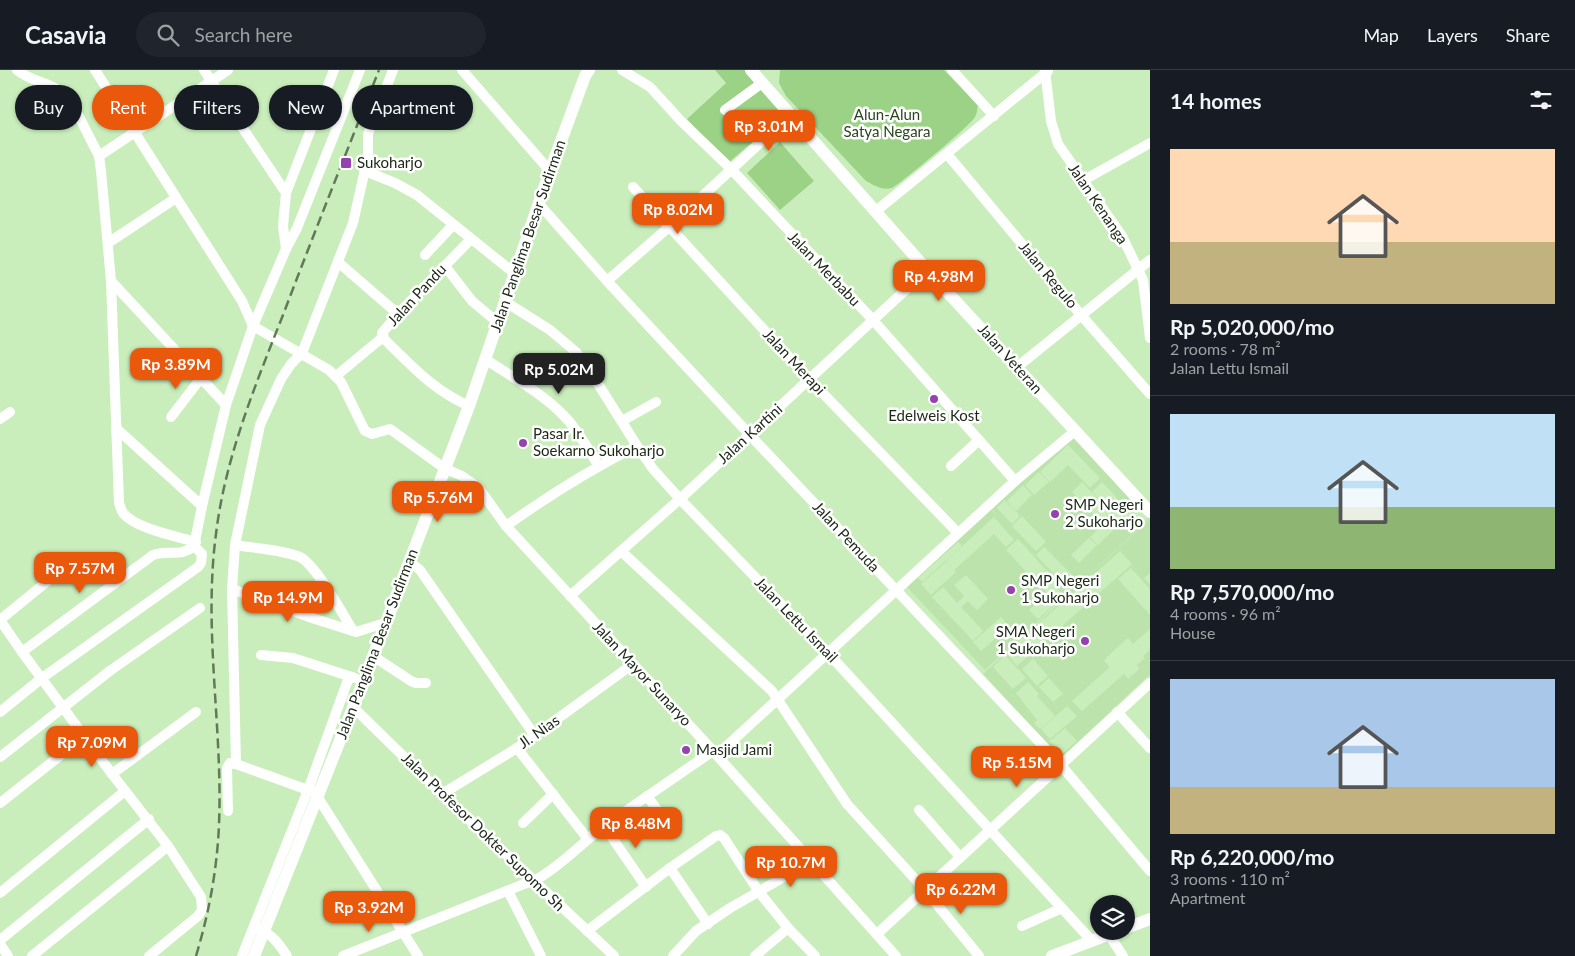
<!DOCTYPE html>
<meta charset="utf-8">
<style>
:root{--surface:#171b24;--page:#20242c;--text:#f1f3f6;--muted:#9ea1a6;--line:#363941;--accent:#ea580c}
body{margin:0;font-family:Lato,sans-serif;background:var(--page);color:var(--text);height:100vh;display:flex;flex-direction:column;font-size:19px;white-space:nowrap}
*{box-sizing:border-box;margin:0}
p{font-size:16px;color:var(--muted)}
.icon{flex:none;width:28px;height:28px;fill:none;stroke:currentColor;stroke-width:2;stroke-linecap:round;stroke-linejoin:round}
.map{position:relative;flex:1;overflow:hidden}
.side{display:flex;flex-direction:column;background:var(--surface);width:425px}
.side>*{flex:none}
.top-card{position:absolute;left:15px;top:15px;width:475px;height:45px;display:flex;gap:10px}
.fabs{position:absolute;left:1090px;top:825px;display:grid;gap:10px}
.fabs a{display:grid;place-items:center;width:45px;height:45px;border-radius:50%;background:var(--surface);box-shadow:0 1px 4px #0004;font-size:25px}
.price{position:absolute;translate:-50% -42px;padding:0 11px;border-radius:10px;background:var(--accent);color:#fff;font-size:16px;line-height:32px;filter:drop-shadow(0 1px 2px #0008)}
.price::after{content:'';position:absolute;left:50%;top:30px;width:15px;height:11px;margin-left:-8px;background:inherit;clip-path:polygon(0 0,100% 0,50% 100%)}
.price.active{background:#222;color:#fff}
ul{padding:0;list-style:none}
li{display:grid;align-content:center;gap:10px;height:265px;padding:0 20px}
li+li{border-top:1px solid var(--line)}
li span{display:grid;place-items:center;height:155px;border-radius:0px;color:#555}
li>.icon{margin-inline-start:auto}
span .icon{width:90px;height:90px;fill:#fffc;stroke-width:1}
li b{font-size:21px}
h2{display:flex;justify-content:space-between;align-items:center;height:60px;padding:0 20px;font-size:21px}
.tag{padding:0 18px;border-radius:22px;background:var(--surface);box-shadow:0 1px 4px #0004;font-size:18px;line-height:45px}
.tag.active{background:var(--accent);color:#fff}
header{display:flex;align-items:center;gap:30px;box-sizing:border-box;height:70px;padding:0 25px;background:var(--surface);border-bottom:1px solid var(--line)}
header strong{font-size:24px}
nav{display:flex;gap:28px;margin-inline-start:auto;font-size:18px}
.search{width:350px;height:45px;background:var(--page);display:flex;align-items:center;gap:12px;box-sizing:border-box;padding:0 18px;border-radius:28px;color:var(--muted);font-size:19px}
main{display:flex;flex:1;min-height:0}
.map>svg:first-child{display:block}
.built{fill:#bbe3ab;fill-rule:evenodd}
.green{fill:#9cd286}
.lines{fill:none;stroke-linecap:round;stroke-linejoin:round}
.minor{stroke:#fff;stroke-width:10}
.major{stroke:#fff;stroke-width:12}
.rail{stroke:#617959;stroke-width:2.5;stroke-dasharray:10 5;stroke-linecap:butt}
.poi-dot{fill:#9542b0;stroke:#fff;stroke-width:2}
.labels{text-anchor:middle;stroke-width:5;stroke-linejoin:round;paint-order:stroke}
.park-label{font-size:15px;fill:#29461b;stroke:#fff}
.poi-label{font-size:15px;fill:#1a2815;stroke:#fff;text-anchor:start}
.street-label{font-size:15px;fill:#1a2815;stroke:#fff}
</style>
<header>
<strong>Casavia</strong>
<div class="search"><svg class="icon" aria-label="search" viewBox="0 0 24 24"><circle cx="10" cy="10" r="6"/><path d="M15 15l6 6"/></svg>Search here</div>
<nav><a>Map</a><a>Layers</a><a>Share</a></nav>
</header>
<main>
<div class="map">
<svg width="1150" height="886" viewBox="0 0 1150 886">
<rect width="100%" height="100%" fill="#c9eebb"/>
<g class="built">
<path d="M1074 365 1150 448 1070 523 1061 514 1068 523 985 600 906 516 990 438 999 447 992 439ZM1068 375 1100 408 1090 418 1068 395 1050 412 1040 402ZM1039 402 1049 412 1034 425 1025 415ZM1082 412 1110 442 1101 452 1072 422ZM1102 412 1131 443 1098 475 1090 467 1114 444 1092 422ZM1023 415 1032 425 1016 441 1007 431ZM1005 430 1020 446 1012 454 997 438ZM1138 438 1148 448 1131 464 1122 454ZM1022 446 1046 472 1036 481 1012 456ZM994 447 1014 470 1006 477 994 464 954 500 946 491ZM1089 468 1097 475 1079 493 1071 485ZM1018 469 1046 500 1034 510 1006 480ZM958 472 962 476 922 512 918 508ZM1044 477 1062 495 1053 503 1036 485ZM946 492 956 502 931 525 921 514ZM1062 495 1079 512 1070 521 1053 504ZM1047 500 1058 512 1047 523 1035 511ZM966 505 988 529 977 540 968 531 961 537 983 561 973 571 932 527 943 517 957 533 964 526 954 515ZM1055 516 1064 526 1038 549 1029 540ZM1001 547 1009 556 981 581 973 572Z"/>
<path d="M1150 449V503L1144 508 1150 515V519L1131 498 1118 509 1150 545V559L1133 574 1128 568 1108 586 1104 591 1110 597 1072 631 1082 641 1124 604 1128 609 1139 599 1137 595 1145 588 1143 586 1150 580V604L1061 688 983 604ZM1120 481 1132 494 1017 596 1006 583ZM1005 585 1026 608 1013 619 993 597ZM1033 589 1048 606 1037 616 1022 599ZM1049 608 1063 624 1053 632 1039 617ZM1028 612 1039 624 1037 626 1055 646 1040 659 1034 653 1037 650 1016 623ZM1067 636 1077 646 1050 669 1041 659ZM1065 658 1077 671 1062 684 1050 671Z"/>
</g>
<g class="green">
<path d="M715 0H748L785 44 728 93 687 49 726 13Z"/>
<path d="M780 0H944L978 35C977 39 977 44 975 47 971 55 900 114 892 118 882 121 874 115 866 111L786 26 779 13Z"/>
<path d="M780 72 814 111 780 140 747 103Z"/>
</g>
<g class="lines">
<g class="minor">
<path d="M17 0C36 15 54 11 71 31L99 86 101 101 111 211 119 433C120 436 121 440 123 443 136 459 176 466 196 472"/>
<path d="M95 0 242 231 253 256 329 300 341 312 365 361 372 364 390 359 444 398 462 406 478 417 506 456 713 681 896 886"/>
<path d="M204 0 286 123"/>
<path d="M462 0 550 101"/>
<path d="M622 0 650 17 681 51 731 99 873 250 1015 411"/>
<path d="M952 0 994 46"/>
<path d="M1045 0 1051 51 1058 74 1122 166 1143 210 1150 268"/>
<path d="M725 40 762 13"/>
<path d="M947 84 1081 245 1150 324"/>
<path d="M99 86 228 0"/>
<path d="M365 101 395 113 417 125 514 203"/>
<path d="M1084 110 1150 73"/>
<path d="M633 117 810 310 958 463"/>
<path d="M539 134 607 211 749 364 1060 694 1150 801"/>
<path d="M876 141 1048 1"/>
<path d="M108 173 176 128"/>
<path d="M286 179 283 156 286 123 334 0"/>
<path d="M425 185 453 155"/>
<path d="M338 192 398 244"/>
<path d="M445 196 472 231 497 252"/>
<path d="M111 211 226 335"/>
<path d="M607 211 669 157 790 45"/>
<path d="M504 231 550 260 576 282 590 301 637 376 653 399 680 429 828 583 1092 871"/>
<path d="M485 289C512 307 544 324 566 348 579 362 588 379 598 395"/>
<path d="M1017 297 1150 190"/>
<path d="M336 306 383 267"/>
<path d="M469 336C433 320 412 296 385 270L382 263 398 244 471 169"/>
<path d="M171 347 201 308"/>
<path d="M0 349 10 342"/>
<path d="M622 351 656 332"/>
<path d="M117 359 202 436"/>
<path d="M951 396 979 370"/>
<path d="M506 456C548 426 591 399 637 376"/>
<path d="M235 475C253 478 284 480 300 487 316 495 343 544 353 561"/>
<path d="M621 481 772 621 847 734 925 820 979 886"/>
<path d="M409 491 420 500 535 666"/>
<path d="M232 519 312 548 356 562 385 553"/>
<path d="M570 526 680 429 927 200"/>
<path d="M0 550 22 582 112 704 168 776 201 827 202 840 198 846 149 886"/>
<path d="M0 550 71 492"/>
<path d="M22 582 153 485C169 479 180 488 194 476L202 436 226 335 253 256 286 179 297 158 360 0"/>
<path d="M261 585 293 588 355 608"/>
<path d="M373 586 411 611 416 613H426"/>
<path d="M353 637 442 724 614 886"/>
<path d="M0 642 42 608 198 497 201 493 202 484 194 476"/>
<path d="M1117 642 1150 678"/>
<path d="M517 678 587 768"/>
<path d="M717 685 1015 411 1075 361"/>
<path d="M0 687 111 600 200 538"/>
<path d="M112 704 196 642"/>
<path d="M319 723 308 720 236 694 232 519 235 475 260 355 281 309 291 294 302 283 353 153 368 86V64L393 0"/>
<path d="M442 724 517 678 633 594"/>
<path d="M317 726 418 886"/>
<path d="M647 726 672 760"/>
<path d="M0 733 85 666"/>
<path d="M919 740 960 787"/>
<path d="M228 741 227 698 230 693 236 694"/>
<path d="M523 753 553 724"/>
<path d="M604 756 646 817"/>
<path d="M670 798 708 854"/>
<path d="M508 821 541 886"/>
<path d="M0 823 125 721"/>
<path d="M1022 856 1062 838"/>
<path d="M259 859C273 865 279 874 287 886"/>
<path d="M587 861 670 798 716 766 720 765 724 768 759 822 788 858 815 886"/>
<path d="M877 864 1150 613"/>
<path d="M1109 865 1123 886"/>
<path d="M0 870 149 749"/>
<path d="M0 874 8 886"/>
<path d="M32 886 168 776"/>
<path d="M242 886 308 720 349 607"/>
<path d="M343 886 539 808C563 794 582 773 604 756L713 681"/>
<path d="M673 886 696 861 730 838 810 792"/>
<path d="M755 886 788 858"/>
</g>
<g class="major">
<path d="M751 0 927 200 1150 442"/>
<path d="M1126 858 1150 849"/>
<path d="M254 886 364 610 469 336 550 101 585 6 589 0"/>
<path d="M1052 886 1118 861"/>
</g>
<path class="rail" d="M196 886C209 843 217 800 219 755 223 658 203 561 216 464 225 388 255 316 283 245 314 163 347 81 379 0"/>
</g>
<g class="poi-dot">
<rect x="340" y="87" width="12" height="12" rx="2.5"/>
<circle cx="934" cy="329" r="5"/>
<circle cx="523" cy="373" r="5"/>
<circle cx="1055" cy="444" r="5"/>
<circle cx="1011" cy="520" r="5"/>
<circle cx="1085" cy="571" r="5"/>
<circle cx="686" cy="680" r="5"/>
</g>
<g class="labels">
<g class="park-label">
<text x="887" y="50">Alun-Alun<tspan x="887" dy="17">Satya Negara</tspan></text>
</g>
<g class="poi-label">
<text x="357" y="98">Sukoharjo</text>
<text x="934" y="351" text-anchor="middle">Edelweis Kost</text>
<text x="533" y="369">Pasar Ir.<tspan x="533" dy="17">Soekarno Sukoharjo</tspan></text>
<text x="1065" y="440">SMP Negeri<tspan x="1065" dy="17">2 Sukoharjo</tspan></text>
<text x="1021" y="516">SMP Negeri<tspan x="1021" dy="17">1 Sukoharjo</tspan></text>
<text x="1075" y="567" text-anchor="end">SMA Negeri<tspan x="1075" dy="17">1 Sukoharjo</tspan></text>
<text x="696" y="685">Masjid Jami</text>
</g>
<g class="street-label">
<text transform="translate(1098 134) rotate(56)" y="5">Jalan Kenanga</text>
<text transform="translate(528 166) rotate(-71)" y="5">Jalan Panglima Besar Sudirman</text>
<text transform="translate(824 199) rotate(46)" y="5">Jalan Merbabu</text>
<text transform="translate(1048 205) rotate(50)" y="5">Jalan Regulo</text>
<text transform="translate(417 225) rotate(-47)" y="5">Jalan Pandu</text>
<text transform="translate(1010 289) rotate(48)" y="5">Jalan Veteran</text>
<text transform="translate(794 292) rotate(47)" y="5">Jalan Merapi</text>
<text transform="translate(750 364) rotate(-42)" y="5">Jalan Kartini</text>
<text transform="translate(846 467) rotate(47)" y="5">Jalan Pemuda</text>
<text transform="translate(796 550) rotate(46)" y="5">Jalan Lettu Ismail</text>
<text transform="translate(377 574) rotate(-69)" y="5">Jalan Panglima Besar Sudirman</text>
<text transform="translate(642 604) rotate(47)" y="5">Jalan Mayor Sunaryo</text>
<text transform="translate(539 662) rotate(-35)" y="5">Jl. Nias</text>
<text transform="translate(483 762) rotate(44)" y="5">Jalan Profesor Dokter Supomo Sh</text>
</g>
</g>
</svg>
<div class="fabs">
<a><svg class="icon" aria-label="layers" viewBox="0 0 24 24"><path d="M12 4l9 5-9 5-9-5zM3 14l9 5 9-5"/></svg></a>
</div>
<b class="price" style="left:769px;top:82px">Rp 3.01M</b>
<b class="price" style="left:678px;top:165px">Rp 8.02M</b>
<b class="price" style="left:939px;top:232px">Rp 4.98M</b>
<b class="price" style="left:176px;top:320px">Rp 3.89M</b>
<b class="price active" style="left:559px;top:325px">Rp 5.02M</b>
<b class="price" style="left:438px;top:453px">Rp 5.76M</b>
<b class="price" style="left:80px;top:524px">Rp 7.57M</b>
<b class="price" style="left:288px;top:553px">Rp 14.9M</b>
<b class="price" style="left:92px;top:698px">Rp 7.09M</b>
<b class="price" style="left:1017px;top:718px">Rp 5.15M</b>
<b class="price" style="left:636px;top:779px">Rp 8.48M</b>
<b class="price" style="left:791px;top:818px">Rp 10.7M</b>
<b class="price" style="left:961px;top:845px">Rp 6.22M</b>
<b class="price" style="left:369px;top:863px">Rp 3.92M</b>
<div class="top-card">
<a class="tag">Buy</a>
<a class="tag active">Rent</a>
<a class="tag">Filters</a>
<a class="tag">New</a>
<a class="tag">Apartment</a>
</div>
</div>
<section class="side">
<h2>14 homes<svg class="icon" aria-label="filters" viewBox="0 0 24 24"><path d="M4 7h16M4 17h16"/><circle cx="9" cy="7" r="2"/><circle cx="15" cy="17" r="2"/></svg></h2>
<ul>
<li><span style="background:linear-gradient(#ffd9b3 60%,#c2b280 0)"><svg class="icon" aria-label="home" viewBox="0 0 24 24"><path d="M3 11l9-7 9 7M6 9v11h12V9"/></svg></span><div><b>Rp 5,020,000/mo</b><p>2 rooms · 78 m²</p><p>Jalan Lettu Ismail</p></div></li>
<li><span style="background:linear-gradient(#bfe0f5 60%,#8fb573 0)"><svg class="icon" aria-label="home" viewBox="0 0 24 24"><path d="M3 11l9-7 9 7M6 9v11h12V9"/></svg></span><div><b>Rp 7,570,000/mo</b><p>4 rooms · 96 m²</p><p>House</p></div></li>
<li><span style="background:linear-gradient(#a9c7e8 70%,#c2b280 0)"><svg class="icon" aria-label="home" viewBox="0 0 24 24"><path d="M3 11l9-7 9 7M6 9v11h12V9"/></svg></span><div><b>Rp 6,220,000/mo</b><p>3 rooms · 110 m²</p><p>Apartment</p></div></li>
</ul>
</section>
</main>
